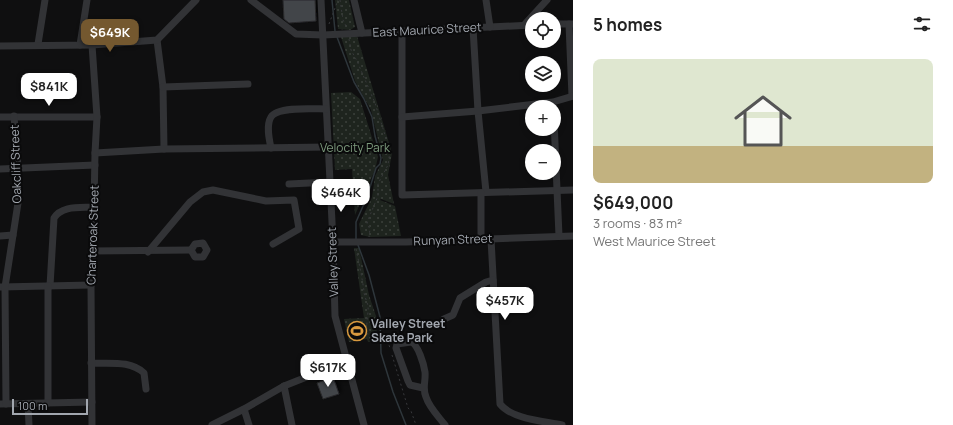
<!DOCTYPE html>
<meta charset="utf-8">
<style>
:root{--surface:#fff;--page:#f2f2f2;--text:#222;--muted:#767676;--accent:#74582f}
body{margin:0;font-family:Manrope,sans-serif;background:var(--page);color:var(--text);height:100vh;display:flex;flex-direction:column;font-size:15px;white-space:nowrap}
*{box-sizing:border-box;margin:0}
p{font-size:13px;color:var(--muted)}
.icon{flex:none;width:22px;height:22px;fill:none;stroke:currentColor;stroke-width:2;stroke-linecap:round;stroke-linejoin:round}
.map{position:relative;flex:1;overflow:hidden}
.panel{display:flex;flex-direction:column;background:var(--surface);width:380px}
.panel>*{flex:none}
.controls{position:absolute;left:525px;top:12px;display:grid;gap:8px}
.controls a{display:grid;place-items:center;width:36px;height:36px;border-radius:50%;background:var(--surface);box-shadow:0 2px 6px #0003;font-size:20px}
.scale{position:absolute;left:12px;bottom:10px;width:76px;box-sizing:border-box;padding-left:4px;border:2px solid #a2a7af;border-top:0;font-size:11px;line-height:14px;white-space:nowrap;color:#a2a7af;-webkit-text-stroke:3px #0a0a0b;paint-order:stroke}
.price{position:absolute;translate:-50% -34px;padding:0 9px;border-radius:8px;background:#fff;color:#222;font-size:13px;line-height:26px;filter:drop-shadow(0 1px 2px #0008)}
.price::after{content:'';position:absolute;left:50%;top:24px;width:12px;height:9px;margin-left:-6px;background:inherit;clip-path:polygon(0 0,100% 0,50% 100%)}
.price.selected{background:var(--accent);color:#fff}
ul{padding:0;list-style:none}
li{display:grid;align-content:center;gap:8px;height:212px;padding:0 20px}
li span{display:grid;place-items:center;height:124px;border-radius:8px;color:#555}
li>.icon{margin-inline-start:auto}
span .icon{width:72px;height:72px;fill:#fffc;stroke-width:1}
li b{font-size:17px}
h2{display:flex;justify-content:space-between;align-items:center;height:48px;padding:0 20px;font-size:17px}
main{display:flex;flex:1;min-height:0}
.map>svg:first-child{display:block}
.park{fill:url(#park-dots)}
.lines{fill:none;stroke-linecap:round;stroke-linejoin:round}
.stream{stroke:#2e363b;stroke-width:1.5}
.building{fill:#434548;stroke:#29292c;filter:url(#shadow)}
.path{stroke:#37383b;stroke-width:1;stroke-dasharray:2 3;stroke-linecap:butt}
.minor{stroke:#323336;stroke-width:7}
.labels{text-anchor:middle;stroke-width:4;stroke-linejoin:round;paint-order:stroke}
.street-label{font-size:12px;fill:#a2a7af;stroke:#0a0a0b}
.park-label{font-size:12px;fill:#7b987b;stroke:#0a0a0b}
.poi-label{font-size:12px;font-weight:bold;fill:#a2a7af;stroke:#0a0a0b;text-anchor:start}
</style>
<main>
<div class="map">
<svg width="573" height="425" viewBox="0 0 573 425">
<defs>
<pattern id="park-dots" width="8" height="8" patternUnits="userSpaceOnUse"><rect width="8" height="8" fill="#1e241e"/><path d="M2 2h.1M6 6h.1" fill="none" stroke="#3c413c" stroke-width="1.8" stroke-linecap="round"/></pattern>
<filter id="shadow"><feDropShadow dx="2.5" dy="-2.5" stdDeviation="2" flood-color="#0009"/></filter>
</defs>
<rect width="100%" height="100%" fill="#0f0f10"/>
<g class="park">
<path d="M335 0H349L355 27 350 30 338 29Z"/>
<path d="M357 36 392 153 388 175 394 204 381 199 380 200 395 206 401 236 370 237 361 235 359 224 372 197 375 176 383 160 371 110 355 81 341 37Z"/>
<path d="M351 92 360 99 378 157 375 170 355 215 352 169 335 170 331 93Z"/>
<path d="M354 248H359L369 295 376 316 377 342H368L367 339 349 342 344 319 364 318Z"/>
</g>
<g class="lines">
<g class="stream">
<path d="M332 0 335 31"/>
<path d="M337 37 354 82 364 99 372 117 375 136 381 158 380 164 376 168 367 197 356 222V239"/>
<path d="M358 245 369 275 380 317 381 353 393 392 406 425"/>
</g>
</g>
<g class="building">
<path d="M283 0H315L316 21 289 23 284 19Z"/>
<path d="M333 377 339 394 323 399 317 383Z"/>
</g>
<g class="lines">
<g class="path">
<path d="M340 0 343 20 347 28"/>
<path d="M329 24 338 0"/>
<path d="M349 39 351 50 357 61 375 103 390 151 388 165 380 180 378 184V196L368 220 367 224 370 229 369 237"/>
<path d="M356 249C359 263 362 277 364 291 364 296 367 301 368 306 369 316 363 332 371 339H387L390 348"/>
<path d="M392 355 408 408 411 411 416 425"/>
</g>
<g class="minor">
<path d="M251 0 296 34 323 35 532 25"/>
<path d="M321 0 333 242 335 316 364 425"/>
<path d="M354 0 362 33"/>
<path d="M486 0 490 27"/>
<path d="M554 24H573"/>
<path d="M569 24 572 96"/>
<path d="M524 25 547 0"/>
<path d="M473 28 478 111 486 192"/>
<path d="M402 31V195L573 190"/>
<path d="M157 40 163 87 164 149"/>
<path d="M38 44 45 0"/>
<path d="M80 45 87 0"/>
<path d="M0 46 92 45 157 40 196 0"/>
<path d="M163 87 248 84"/>
<path d="M0 117H97"/>
<path d="M402 117 478 111 553 102 573 96"/>
<path d="M554 120 559 236"/>
<path d="M271 148C269 139 266 125 271 117 278 106 314 109 326 109"/>
<path d="M95 153 164 149 328 147"/>
<path d="M0 169 95 165"/>
<path d="M289 184 330 182"/>
<path d="M481 193V239"/>
<path d="M0 236 13 235"/>
<path d="M491 239 500 404C512 419 543 421 562 425"/>
<path d="M333 242H406L573 236"/>
<path d="M203 243 207 250 203 257H195L191 250 195 244Z"/>
<path d="M92 251 191 250"/>
<path d="M148 252 190 202 203 192 213 190 266 201 294 200 299 229 273 244"/>
<path d="M50 286 54 218C62 205 81 208 94 207"/>
<path d="M1 287 91 285"/>
<path d="M444 319 453 315 460 298 486 282 493 280"/>
<path d="M91 363C110 364 130 360 144 373L146 389"/>
<path d="M284 386 292 425"/>
<path d="M423 388 410 385 408 381 396 348 397 344 411 342C418 344 424 365 425 372 426 381 422 388 426 397 429 407 438 416 445 425"/>
<path d="M48 403V286"/>
<path d="M0 404 92 402"/>
<path d="M6 404 5 287 18 203V168L14 116"/>
<path d="M28 404 29 425"/>
<path d="M244 409 249 425"/>
<path d="M92 425 91 285 94 207 95 153 97 117 92 45"/>
<path d="M212 425 244 409 284 386 347 361"/>
</g>
</g>
<defs>
<g id="stadium-ring" transform="scale(1)"><circle r="9.5" fill="#0a0a0b" stroke="#d8993f" stroke-width="1.5"/><path d="M0-5a6.5 5 0 1 0 0 10a6.5 5 0 1 0 0-10ZM-3.5-1.8h7v3.6h-7Z" fill="#d8993f"/></g>
</defs>
<g fill-rule="evenodd">
<use href="#stadium-ring" x="357" y="331"/>
</g>
<g class="labels">
<g class="street-label">
<text transform="translate(427 30) rotate(-3)" y="4">East Maurice Street</text>
<text transform="translate(16 164) rotate(-92)" y="4">Oakcliff Street</text>
<text transform="translate(93 235) rotate(-88)" y="4">Charteroak Street</text>
<text transform="translate(453 240) rotate(-2)" y="4">Runyan Street</text>
<text transform="translate(333 262) rotate(-92)" y="4">Valley Street</text>
</g>
<g class="park-label">
<text x="355" y="152">Velocity Park</text>
</g>
<g class="poi-label">
<text x="371" y="328">Valley Street<tspan x="371" dy="14">Skate Park</tspan></text>
</g>
</g>
</svg>
<div class="controls">
<a><svg class="icon" aria-label="locate" viewBox="0 0 24 24"><circle cx="12" cy="12" r="6"/><path d="M12 2v4M12 18v4M2 12h4M18 12h4"/></svg></a>
<a><svg class="icon" aria-label="layers" viewBox="0 0 24 24"><path d="M12 4l9 5-9 5-9-5zM3 14l9 5 9-5"/></svg></a>
<a>+</a>
<a>−</a>
</div>
<div class="scale">100 m</div>
<b class="price selected" style="left:110px;top:53px">$649K</b>
<b class="price" style="left:49px;top:107px">$841K</b>
<b class="price" style="left:341px;top:213px">$464K</b>
<b class="price" style="left:505px;top:321px">$457K</b>
<b class="price" style="left:328px;top:388px">$617K</b>
</div>
<section class="panel">
<h2>5 homes<svg class="icon" aria-label="filters" viewBox="0 0 24 24"><path d="M4 7h16M4 17h16"/><circle cx="9" cy="7" r="2"/><circle cx="15" cy="17" r="2"/></svg></h2>
<ul>
<li><span style="background:linear-gradient(#dfe7d0 70%,#c2b280 0)"><svg class="icon" aria-label="home" viewBox="0 0 24 24"><path d="M3 11l9-7 9 7M6 9v11h12V9"/></svg></span><div><b>$649,000</b><p>3 rooms · 83 m²</p><p>West Maurice Street</p></div></li>
</ul>
</section>
</main>
